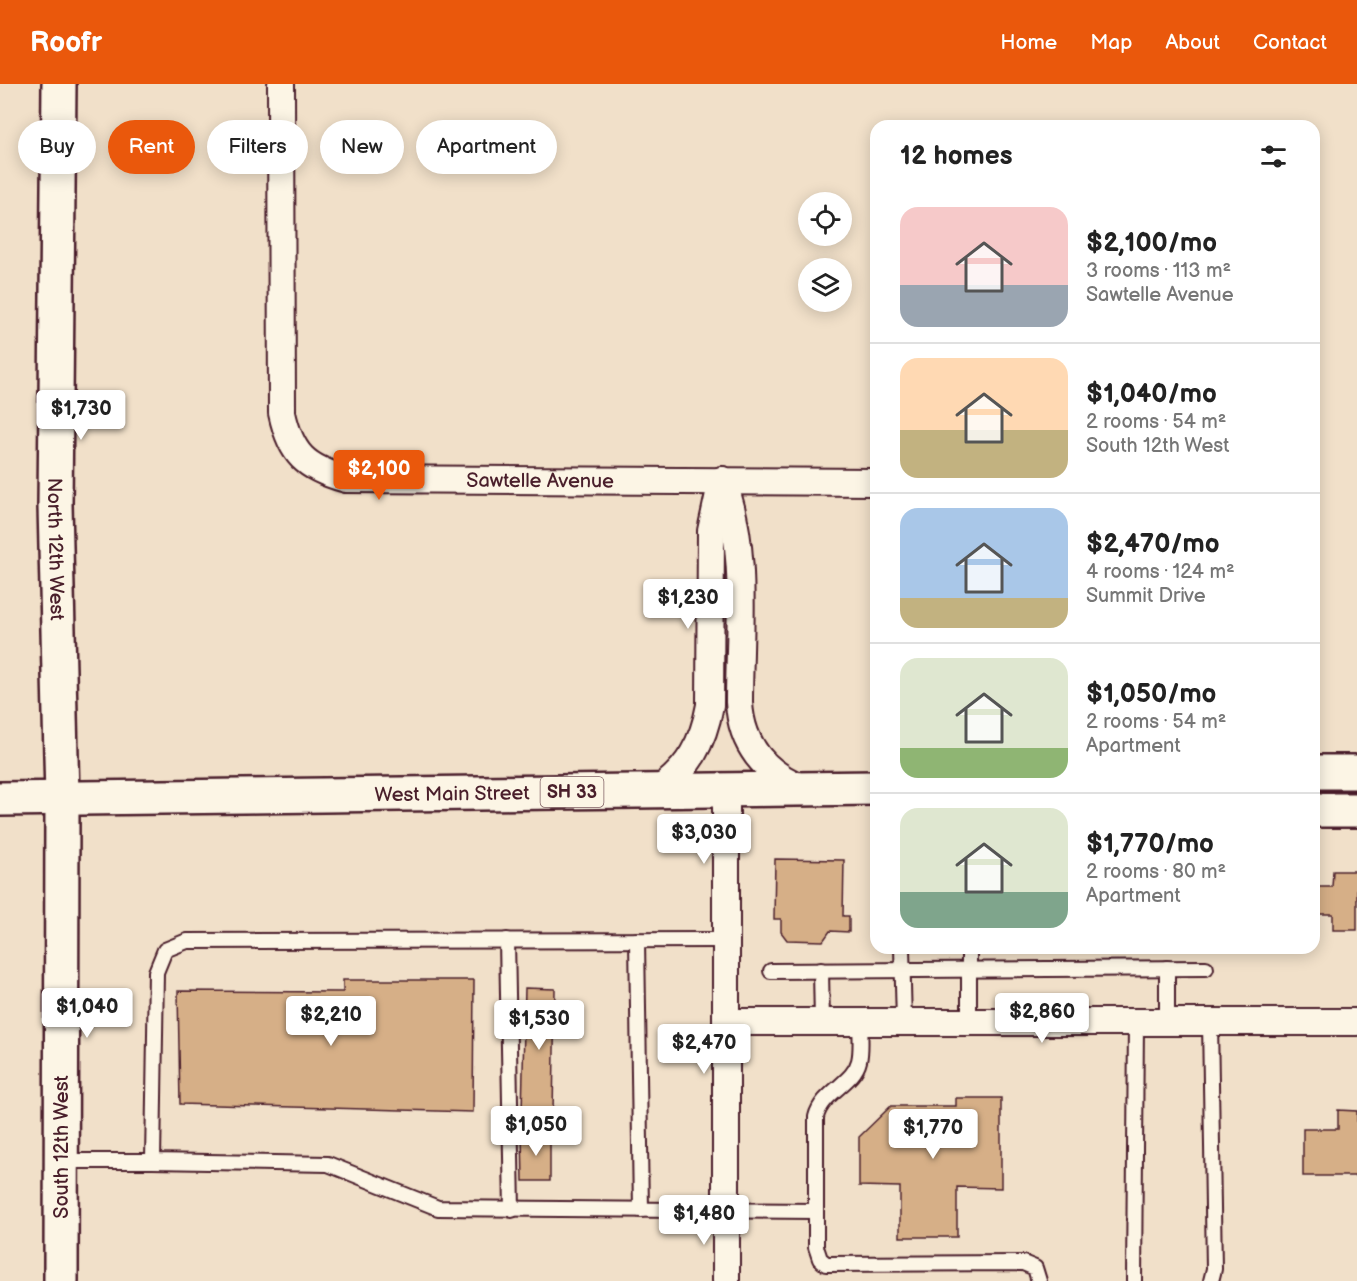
<!DOCTYPE html>
<meta charset="utf-8">
<style>
:root{--surface:#fff;--page:#f2f2f2;--text:#222;--muted:#767676;--line:#e0e0e0;--accent:#ea580c}
body{margin:0;font-family:"Balsamiq Sans",sans-serif;background:var(--page);color:var(--text);height:100vh;display:flex;flex-direction:column;font-size:22px;white-space:nowrap}
*{box-sizing:border-box;margin:0}
p{font-size:20px;color:var(--muted)}
.icon{flex:none;width:33px;height:33px;fill:none;stroke:currentColor;stroke-width:2;stroke-linecap:round;stroke-linejoin:round}
.map{position:relative;flex:1;overflow:hidden}
.details{position:absolute;left:870px;top:36px;width:450px;height:834px;display:flex;flex-direction:column;background:var(--surface);border-radius:18px;box-shadow:0 3px 15px #0003}
.details>*{flex:none}
.banner{position:absolute;left:18px;top:36px;width:570px;height:54px;display:flex;gap:12px}
.fabs{position:absolute;left:798px;top:108px;display:grid;gap:12px}
.fabs a{display:grid;place-items:center;width:54px;height:54px;border-radius:50%;background:var(--surface);box-shadow:0 3px 15px #0003;font-size:30px}
.price{position:absolute;translate:-50% -51px;padding:0 14px;border-radius:6px;background:#fff;color:#222;font-size:20px;line-height:39px;filter:drop-shadow(0 2px 3px #0008)}
.price::after{content:'';position:absolute;left:50%;top:36px;width:18px;height:14px;margin-left:-9px;background:inherit;clip-path:polygon(0 0,100% 0,50% 100%)}
.price.on{background:var(--accent);color:#fff}
ul{padding:0;list-style:none}
li{display:flex;align-items:center;gap:18px;height:150px;padding:0 30px}
li+li{border-top:2px solid var(--line)}
li span{display:grid;place-items:center;flex:none;width:168px;height:120px;border-radius:18px;color:#555}
li>.icon{margin-inline-start:auto}
span .icon{width:72px;height:72px;fill:#fffc;stroke-width:1}
li b{font-size:26px}
h2{display:flex;justify-content:space-between;align-items:center;height:72px;padding:0 30px;font-size:26px}
.chip{padding:0 21px;border-radius:27px;background:var(--surface);box-shadow:0 3px 15px #0003;font-size:21px;line-height:54px}
.chip.on{background:var(--accent);color:#fff}
header{display:flex;align-items:center;gap:36px;box-sizing:border-box;height:84px;padding:0 30px;background:var(--accent);color:#fff}
header strong{font-size:28px}
nav{display:flex;gap:33px;margin-inline-start:auto;font-size:21px}
.map>svg:first-child{display:block}
.building{fill:#d6af87;stroke:#4a1f2b;stroke-width:1.5}
.lines{fill:none;stroke-linecap:round;stroke-linejoin:round}
.lane-casing{stroke:#4a1f2b;stroke-width:18}
.street-casing{stroke:#4a1f2b;stroke-width:30}
.secondary-casing{stroke:#4a1f2b;stroke-width:38}
.primary-casing{stroke:#4a1f2b;stroke-width:38}
.lane{stroke:#fcf5e5;stroke-width:14}
.street{stroke:#fcf5e5;stroke-width:26}
.secondary{stroke:#fcf5e5;stroke-width:33}
.primary{stroke:#fcf5e5;stroke-width:33}
.labels{text-anchor:middle;stroke-width:6;stroke-linejoin:round;paint-order:stroke}
.shield{fill:#fcf5e5;stroke:#7f5f63;stroke-width:1.5}
.shield-label{font-size:18px;font-weight:bold;fill:#4a1f2b}
.street-label{font-size:20px;fill:#4a1f2b;stroke:#fcf5e5}
</style>
<header>
<strong>Roofr</strong>
<nav><a>Home</a><a>Map</a><a>About</a><a>Contact</a></nav>
</header>
<div class="map">
<svg width="1357" height="1197" viewBox="0 0 1357 1197">
<rect width="100%" height="100%" fill="#f1e0c9"/>
<filter id="ink" filterUnits="userSpaceOnUse"><feTurbulence type="fractalNoise" baseFrequency=".0167" numOctaves="2"/><feDisplacementMap in="SourceGraphic" scale="12" xChannelSelector="R" yChannelSelector="G"/><feConvolveMatrix kernelMatrix="1 2 1 2 8 2 1 2 1" color-interpolation-filters="sRGB"/></filter>
<g filter="url(#ink)">
<g class="building">
<path d="M775 775 844 776 843 832H849V848L830 847 823 857 787 856 781 848V835H774Z"/>
<path d="M1333 787H1357V846H1333V830H1314V803H1332Z"/>
<path d="M343 896H474L473 1028 180 1020 178 907 343 908Z"/>
<path d="M525 904 555 905 553 1030 522 1029Z"/>
<path d="M956 1014H1001V1104L957 1103V1153H900V1103L859 1102V1053L891 1022H956Z"/>
<path d="M1338 1026 1357 1027V1092H1303V1045H1338Z"/>
<path d="M522 1050H550V1097H523Z"/>
</g>
<g class="lines">
<g class="lane-casing">
<g id="lane">
<path d="M507 856 512 1126"/>
<path d="M637 856 641 1126"/>
<path d="M726 856 187 857 165 866 156 888 153 1077 328 1080 438 1124 816 1127"/>
<path d="M902 864 904 938"/>
<path d="M821 886 822 938"/>
<path d="M771 887 1206 884"/>
<path d="M860 938C860 950 862 965 859 977 854 999 822 1008 816 1033V1163L820 1175 826 1180 1023 1179 1035 1184 1039 1197"/>
<path d="M969 938V864"/>
<path d="M1167 938V884"/>
<path d="M1210 938 1214 1185 1211 1197"/>
<path d="M61 1077H153"/>
<path d="M1134 1197 1136 938"/>
</g>
</g>
<g class="street-casing">
<g id="street">
<path id="s1" d="M281 0 282 329C291 370 305 384 346 395L876 398"/>
<path d="M722 396C749 460 739 548 739 618 741 660 764 689 803 704"/>
<path d="M657 707C689 685 703 659 710 621L711 447 722 396"/>
<path d="M726 938H1357"/>
<path d="M726 1197V706"/>
</g>
</g>
<g class="secondary-casing">
<g id="secondary">
<path id="s2" d="M59 0 55 421 62 714 61 1197"/>
</g>
</g>
<g class="primary-casing">
<g id="primary">
<path d="M1314 688H1357"/>
<path id="s3" d="M0 715 876 704"/>
<path d="M1314 726H1357"/>
</g>
</g>
<use href="#lane" class="lane"/>
<use href="#street" class="street"/>
<use href="#secondary" class="secondary"/>
<use href="#primary" class="primary"/>
</g>
</g>
<g class="labels">
<rect class="shield" x="540.5" y="693" width="63" height="30" rx="4.5"/>
<g class="shield-label">
<text x="572" y="714">SH 33</text>
</g>
<g class="street-label">
<text dy="7" stroke="none"><textPath href="#s1" startOffset="622">Sawtelle Avenue</textPath></text>
<text dy="7" stroke="none"><textPath href="#s2" startOffset="465">North 12th West</textPath></text>
<text dy="7" stroke="none"><textPath href="#s3" startOffset="452">West Main Street</textPath></text>
<text transform="translate(61 1063) rotate(-90)" y="7">South 12th West</text>
</g>
</g>
</svg>
<div class="fabs">
<a><svg class="icon" aria-label="locate" viewBox="0 0 24 24"><circle cx="12" cy="12" r="6"/><path d="M12 2v4M12 18v4M2 12h4M18 12h4"/></svg></a>
<a><svg class="icon" aria-label="layers" viewBox="0 0 24 24"><path d="M12 4l9 5-9 5-9-5zM3 14l9 5 9-5"/></svg></a>
</div>
<b class="price" style="left:81px;top:357px">$1,730</b>
<b class="price on" style="left:379px;top:417px">$2,100</b>
<b class="price" style="left:688px;top:546px">$1,230</b>
<b class="price" style="left:704px;top:781px">$3,030</b>
<b class="price" style="left:87px;top:955px">$1,040</b>
<b class="price" style="left:1042px;top:960px">$2,860</b>
<b class="price" style="left:331px;top:963px">$2,210</b>
<b class="price" style="left:539px;top:967px">$1,530</b>
<b class="price" style="left:704px;top:991px">$2,470</b>
<b class="price" style="left:536px;top:1073px">$1,050</b>
<b class="price" style="left:933px;top:1076px">$1,770</b>
<b class="price" style="left:704px;top:1162px">$1,480</b>
<div class="banner">
<a class="chip">Buy</a>
<a class="chip on">Rent</a>
<a class="chip">Filters</a>
<a class="chip">New</a>
<a class="chip">Apartment</a>
</div>
<section class="details">
<h2>12 homes<svg class="icon" aria-label="filters" viewBox="0 0 24 24"><path d="M4 7h16M4 17h16"/><circle cx="9" cy="7" r="2"/><circle cx="15" cy="17" r="2"/></svg></h2>
<ul>
<li><span style="background:linear-gradient(#f6c9c9 65%,#9aa5b1 0)"><svg class="icon" aria-label="home" viewBox="0 0 24 24"><path d="M3 11l9-7 9 7M6 9v11h12V9"/></svg></span><div><b>$2,100/mo</b><p>3 rooms · 113 m²</p><p>Sawtelle Avenue</p></div></li>
<li><span style="background:linear-gradient(#ffd9b3 60%,#c2b280 0)"><svg class="icon" aria-label="home" viewBox="0 0 24 24"><path d="M3 11l9-7 9 7M6 9v11h12V9"/></svg></span><div><b>$1,040/mo</b><p>2 rooms · 54 m²</p><p>South 12th West</p></div></li>
<li><span style="background:linear-gradient(#a9c7e8 75%,#c2b280 0)"><svg class="icon" aria-label="home" viewBox="0 0 24 24"><path d="M3 11l9-7 9 7M6 9v11h12V9"/></svg></span><div><b>$2,470/mo</b><p>4 rooms · 124 m²</p><p>Summit Drive</p></div></li>
<li><span style="background:linear-gradient(#dfe7d0 75%,#8fb573 0)"><svg class="icon" aria-label="home" viewBox="0 0 24 24"><path d="M3 11l9-7 9 7M6 9v11h12V9"/></svg></span><div><b>$1,050/mo</b><p>2 rooms · 54 m²</p><p>Apartment</p></div></li>
<li><span style="background:linear-gradient(#dfe7d0 70%,#7fa58c 0)"><svg class="icon" aria-label="home" viewBox="0 0 24 24"><path d="M3 11l9-7 9 7M6 9v11h12V9"/></svg></span><div><b>$1,770/mo</b><p>2 rooms · 80 m²</p><p>Apartment</p></div></li>
</ul>
</section>
</div>
